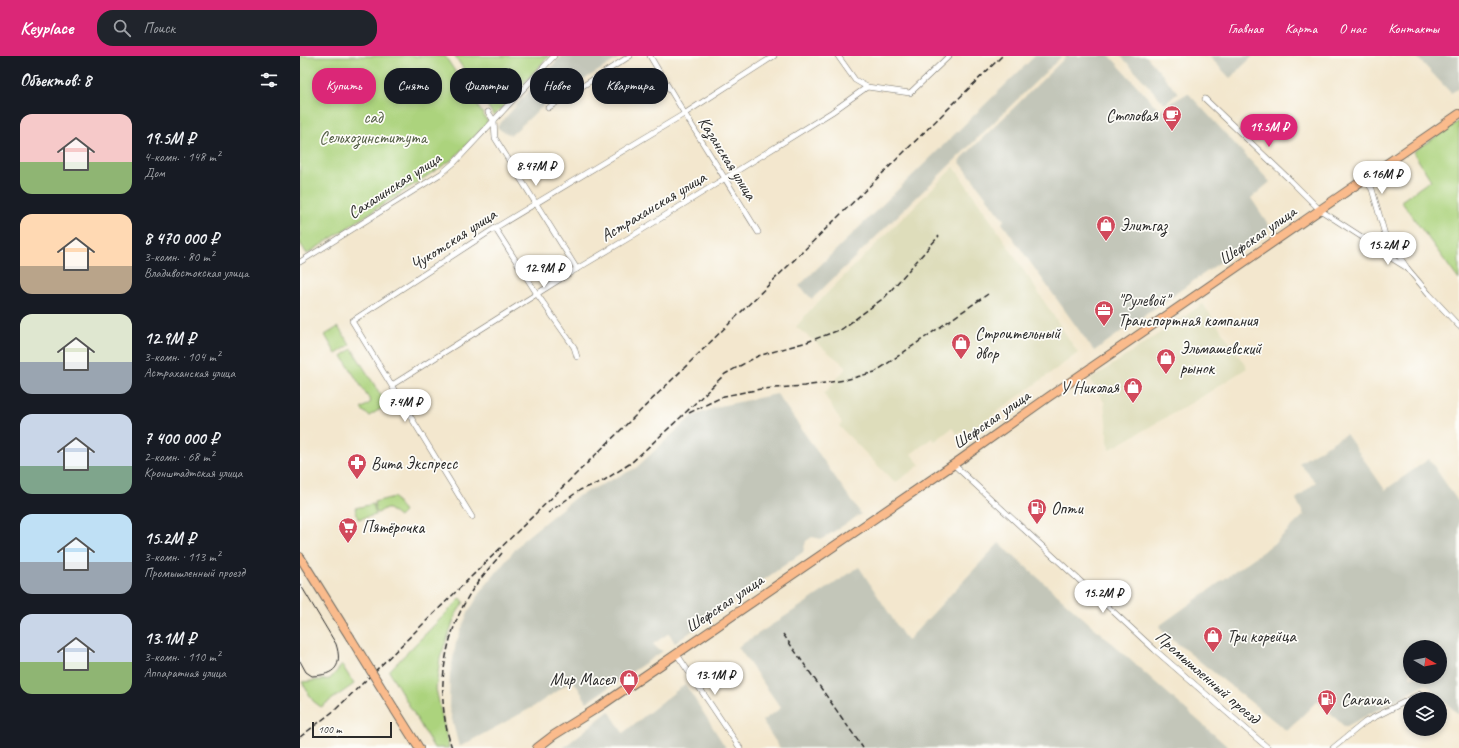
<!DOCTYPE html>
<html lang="ru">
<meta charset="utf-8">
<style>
:root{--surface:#171b24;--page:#20242c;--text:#f1f3f6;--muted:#9ea1a6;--accent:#db2777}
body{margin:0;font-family:Caveat,sans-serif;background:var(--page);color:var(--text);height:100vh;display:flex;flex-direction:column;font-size:15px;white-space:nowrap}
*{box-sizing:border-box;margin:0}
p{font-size:13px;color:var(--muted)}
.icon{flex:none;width:22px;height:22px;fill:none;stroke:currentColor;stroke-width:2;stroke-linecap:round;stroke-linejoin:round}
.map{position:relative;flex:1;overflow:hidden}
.panel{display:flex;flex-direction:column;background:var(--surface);width:300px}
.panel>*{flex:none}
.guide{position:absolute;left:12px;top:12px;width:380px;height:36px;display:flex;gap:8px}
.needle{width:26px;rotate:99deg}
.controls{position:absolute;left:1103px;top:584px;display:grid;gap:8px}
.controls a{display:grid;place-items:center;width:44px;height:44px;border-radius:50%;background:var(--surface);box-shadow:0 2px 6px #0003;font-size:20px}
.scale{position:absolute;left:12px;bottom:10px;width:80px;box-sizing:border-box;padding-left:4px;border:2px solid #2b2b2b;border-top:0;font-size:11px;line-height:14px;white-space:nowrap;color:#2b2b2b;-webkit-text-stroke:3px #fdfcf7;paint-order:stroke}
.price{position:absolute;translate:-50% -34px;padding:0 9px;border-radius:14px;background:#fff;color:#222;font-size:13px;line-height:26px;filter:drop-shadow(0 1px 2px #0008)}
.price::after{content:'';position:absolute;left:50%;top:24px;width:12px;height:9px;margin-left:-6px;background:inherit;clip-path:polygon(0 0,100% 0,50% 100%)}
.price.current{background:var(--accent);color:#fff}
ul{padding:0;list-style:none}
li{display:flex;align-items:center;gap:12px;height:100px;padding:0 20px}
li span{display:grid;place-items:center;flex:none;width:112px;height:80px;border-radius:12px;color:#555}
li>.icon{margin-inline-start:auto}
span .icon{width:48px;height:48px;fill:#fffc;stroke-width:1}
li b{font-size:17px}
h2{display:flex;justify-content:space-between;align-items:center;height:48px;padding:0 20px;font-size:17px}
.pill{padding:0 14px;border-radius:16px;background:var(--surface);box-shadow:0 2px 6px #0003;font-size:14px;line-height:36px}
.pill.current{background:var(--accent);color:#fff}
header{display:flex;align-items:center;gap:24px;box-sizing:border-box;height:56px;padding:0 20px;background:var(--accent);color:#fff}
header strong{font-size:19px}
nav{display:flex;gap:22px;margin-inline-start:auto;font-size:14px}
.search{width:280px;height:36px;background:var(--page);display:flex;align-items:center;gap:10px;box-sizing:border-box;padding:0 14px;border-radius:16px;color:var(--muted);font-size:15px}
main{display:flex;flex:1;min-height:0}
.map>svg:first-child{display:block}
.built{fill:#deddbb}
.industrial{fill:#c3c6b9;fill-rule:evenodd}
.green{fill:#acd37d;stroke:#6c7f54}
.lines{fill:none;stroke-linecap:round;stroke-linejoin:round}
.street-casing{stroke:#716d64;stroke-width:6}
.primary-casing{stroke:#716d64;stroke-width:10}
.street{stroke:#fff;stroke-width:5}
.primary{stroke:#fabb8c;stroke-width:8}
.tram{stroke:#2b2b2b;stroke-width:1}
.rail{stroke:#2b2b2b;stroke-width:1.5;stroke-dasharray:6 3;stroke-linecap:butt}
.primary-bridge-casing{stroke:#716d64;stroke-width:10;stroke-linecap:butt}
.primary-bridge{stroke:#fabb8c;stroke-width:8}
.labels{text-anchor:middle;stroke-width:3.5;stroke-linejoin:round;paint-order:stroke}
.poi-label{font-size:17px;fill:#2b2b2b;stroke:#fdfcf7;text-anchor:start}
.park-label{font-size:17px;fill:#525d44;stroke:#fdfcf7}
.street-label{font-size:17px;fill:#2b2b2b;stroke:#fdfcf7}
</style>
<header>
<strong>Keyplace</strong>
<div class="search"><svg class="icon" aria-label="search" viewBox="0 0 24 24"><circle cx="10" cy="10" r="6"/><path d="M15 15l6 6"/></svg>Поиск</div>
<nav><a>Главная</a><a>Карта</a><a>О нас</a><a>Контакты</a></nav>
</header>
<main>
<section class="panel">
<h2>Объектов: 8<svg class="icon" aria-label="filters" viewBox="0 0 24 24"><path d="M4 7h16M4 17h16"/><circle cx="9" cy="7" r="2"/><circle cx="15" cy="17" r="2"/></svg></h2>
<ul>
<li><span style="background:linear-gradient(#f6c9c9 60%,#8fb573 0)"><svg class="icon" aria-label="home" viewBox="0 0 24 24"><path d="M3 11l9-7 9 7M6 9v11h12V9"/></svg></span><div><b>19.5M ₽</b><p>4-комн. · 148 m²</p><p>Дом</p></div></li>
<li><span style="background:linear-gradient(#ffd9b3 65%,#b9a48a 0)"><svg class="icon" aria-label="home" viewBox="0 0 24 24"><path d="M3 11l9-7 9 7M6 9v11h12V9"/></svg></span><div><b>8 470 000 ₽</b><p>3-комн. · 80 m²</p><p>Владивостокская улица</p></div></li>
<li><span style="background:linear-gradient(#dfe7d0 60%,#9aa5b1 0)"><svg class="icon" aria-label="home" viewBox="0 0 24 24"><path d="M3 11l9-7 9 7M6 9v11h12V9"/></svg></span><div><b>12.9M ₽</b><p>3-комн. · 104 m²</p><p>Астраханская улица</p></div></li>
<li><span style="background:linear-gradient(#c9d6e8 65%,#7fa58c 0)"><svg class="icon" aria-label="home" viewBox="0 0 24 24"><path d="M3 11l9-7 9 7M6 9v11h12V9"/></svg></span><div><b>7 400 000 ₽</b><p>2-комн. · 68 m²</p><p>Кронштадтская улица</p></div></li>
<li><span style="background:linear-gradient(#bfe0f5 60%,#9aa5b1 0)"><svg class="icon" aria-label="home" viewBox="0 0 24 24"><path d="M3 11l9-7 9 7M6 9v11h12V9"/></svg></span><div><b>15.2M ₽</b><p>3-комн. · 113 m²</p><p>Промышленный проезд</p></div></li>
<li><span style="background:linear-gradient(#c9d6e8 60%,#8fb573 0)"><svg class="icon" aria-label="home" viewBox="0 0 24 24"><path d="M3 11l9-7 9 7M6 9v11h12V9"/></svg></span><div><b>13.1M ₽</b><p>3-комн. · 110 m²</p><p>Аппаратная улица</p></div></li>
</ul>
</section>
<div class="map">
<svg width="1159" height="692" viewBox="0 0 1159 692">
<rect width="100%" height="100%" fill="#fdfcf7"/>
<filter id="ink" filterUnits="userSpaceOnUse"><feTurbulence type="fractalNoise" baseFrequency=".025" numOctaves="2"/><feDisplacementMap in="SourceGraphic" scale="8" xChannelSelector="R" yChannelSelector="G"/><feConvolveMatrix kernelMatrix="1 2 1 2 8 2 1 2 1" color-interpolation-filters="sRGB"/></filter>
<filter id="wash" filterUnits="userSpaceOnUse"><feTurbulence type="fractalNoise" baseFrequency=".012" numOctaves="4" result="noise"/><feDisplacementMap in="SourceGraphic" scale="16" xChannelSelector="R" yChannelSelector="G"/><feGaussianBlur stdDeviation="0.9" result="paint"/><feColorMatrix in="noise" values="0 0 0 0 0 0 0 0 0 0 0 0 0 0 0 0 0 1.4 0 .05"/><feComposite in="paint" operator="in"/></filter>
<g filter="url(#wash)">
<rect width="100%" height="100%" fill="#f3e7ce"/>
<g class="built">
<path d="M654 111 694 169 778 297 671 375 669 373 657 378 652 372 635 385 632 382 611 398 620 409 595 427 539 370 542 367 524 338 547 311 496 271 510 254Z"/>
<path d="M903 248 947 312 898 343 809 394 804 346 790 324Z"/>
</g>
<g class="industrial">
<path d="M261 0H322L245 48 211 79 202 75 197 71Z"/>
<path d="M735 0H762L512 243 499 230Z"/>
<path d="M767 0H810L859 54 888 37 970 126 951 142 970 171 794 295 702 167 704 164 659 105Z"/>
<path d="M821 0H846L878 37 865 48Z"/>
<path d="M909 0H953L930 22Z"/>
<path d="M1116 0H1159V32L1151 37Z"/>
<path d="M477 338 561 458 522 483 512 481 506 485 503 496 375 587 369 577 353 588 358 593 363 595 287 646 273 624 233 651 159 691 149 651 150 618 156 587 167 559 181 535 223 484 276 441 336 412 391 361 420 350Z"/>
<path d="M1046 378 1085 434 1129 403 1159 447V659L1126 628 1045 671 1017 645 987 675 863 576 859 570 976 486 1004 459 996 443 1016 426 999 407ZM1110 591H1140V621H1110Z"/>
<path d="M699 487 929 692H480L462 665 481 652 438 591 510 544 559 511 607 585Z"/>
<path d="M385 628 426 692H263L309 655 323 677Z"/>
</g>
<g class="green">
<path d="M0 0H145L188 66 153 103 7 198 0 187Z"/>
<path d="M155 0H249L194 60Z"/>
<path d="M1159 65V224L1101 145 1131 124 1113 96Z"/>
<path d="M38 271 50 289 36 298 25 279Z"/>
<path d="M52 293 87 349 69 360 61 353 71 346 42 300Z"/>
<path d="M94 441 104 456 99 461 89 453H84L78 457 76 456 74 446Z"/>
<path d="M73 448 76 459 58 463 55 452Z"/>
<path d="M161 542 164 546 156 558 140 602 136 633 149 692H134L89 615Z"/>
<path d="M42 609 54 628 21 651 13 645 2 626 30 623Z"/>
</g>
</g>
<g filter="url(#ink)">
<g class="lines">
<g class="street-casing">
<g id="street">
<path d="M350 0C385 60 422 117 458 176"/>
<path d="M538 0 555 24 567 31 610 37 649 0"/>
<path d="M905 43 990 124 1020 154 1065 183 1078 194 1107 212"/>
<path d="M248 52 330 0"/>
<path d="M188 56 194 65 195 82 277 213"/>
<path d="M1065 123 1072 133 1085 179 1107 212 1129 238 1159 270"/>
<path d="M195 172 237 238 274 291 277 301"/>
<path d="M0 206 142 117 155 106 254 0"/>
<path d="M92 329 270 217 332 180 532 56 567 31"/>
<path d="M653 408 855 594 968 692"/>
<path d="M172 461 52 265 195 172 384 58 474 0"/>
<path d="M376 597 440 692"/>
<path d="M1033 692 1065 666 1120 638"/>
</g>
</g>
<g class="primary-casing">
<g id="primary">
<path d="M0 501 50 581"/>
<path d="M95 654 119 692"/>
<path d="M237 692 254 679 302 649 660 404 747 342 1159 58"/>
</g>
</g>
<use href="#street" class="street"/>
<use href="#primary" class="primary"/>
<path class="tram" d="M0 528 36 588C43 610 35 619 12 620L6 616 0 605"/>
<g class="rail">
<path d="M389 357 424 340 461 333 504 330 545 324 575 316 688 238"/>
<path d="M248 457 280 434 303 425 331 407 381 361 425 318 458 300 507 286 542 273 585 241 639 180"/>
<path d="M483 578 563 692"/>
<path d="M0 681 35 654 65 625 702 0"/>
<path d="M152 692C134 640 143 578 173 533 182 520 192 509 202 497"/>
</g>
<g class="primary-bridge-casing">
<path id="primary-bridge" d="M50 581 95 654"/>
</g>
<use href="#primary-bridge" class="primary-bridge"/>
</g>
</g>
<defs>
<g id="cafe-pin" transform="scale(1)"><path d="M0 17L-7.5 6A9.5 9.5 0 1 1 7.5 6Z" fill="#d1495b" stroke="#fdfcf7"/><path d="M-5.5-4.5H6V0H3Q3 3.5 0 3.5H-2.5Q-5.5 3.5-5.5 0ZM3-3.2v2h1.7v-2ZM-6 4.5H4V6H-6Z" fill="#fff"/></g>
<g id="shop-pin" transform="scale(1)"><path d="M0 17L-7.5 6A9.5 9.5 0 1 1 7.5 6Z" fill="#d1495b" stroke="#fdfcf7"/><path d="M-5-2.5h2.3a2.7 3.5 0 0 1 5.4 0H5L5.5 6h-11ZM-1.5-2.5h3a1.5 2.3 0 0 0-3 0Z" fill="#fff"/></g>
<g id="office-pin" transform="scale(1)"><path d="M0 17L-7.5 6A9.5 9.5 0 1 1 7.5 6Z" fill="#d1495b" stroke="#fdfcf7"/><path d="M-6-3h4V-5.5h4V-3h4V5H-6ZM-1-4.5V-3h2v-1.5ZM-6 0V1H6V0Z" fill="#fff"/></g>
<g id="pharmacy-pin" transform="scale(1)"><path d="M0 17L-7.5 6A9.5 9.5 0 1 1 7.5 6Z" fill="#d1495b" stroke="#fdfcf7"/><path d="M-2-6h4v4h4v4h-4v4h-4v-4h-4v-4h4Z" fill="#fff"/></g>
<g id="fuel-pin" transform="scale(1)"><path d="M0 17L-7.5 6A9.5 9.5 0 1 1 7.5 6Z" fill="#d1495b" stroke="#fdfcf7"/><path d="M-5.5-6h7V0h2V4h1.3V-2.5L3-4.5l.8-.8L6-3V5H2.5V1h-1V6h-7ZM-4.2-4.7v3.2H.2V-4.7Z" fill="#fff"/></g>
<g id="supermarket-pin" transform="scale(1)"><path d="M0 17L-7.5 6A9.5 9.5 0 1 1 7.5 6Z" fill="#d1495b" stroke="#fdfcf7"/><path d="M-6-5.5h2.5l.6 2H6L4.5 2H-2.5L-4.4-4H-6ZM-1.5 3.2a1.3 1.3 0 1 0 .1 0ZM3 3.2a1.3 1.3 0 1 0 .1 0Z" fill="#fff"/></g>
</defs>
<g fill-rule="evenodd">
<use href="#cafe-pin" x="872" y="59"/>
<use href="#shop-pin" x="806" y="169"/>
<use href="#office-pin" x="804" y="254"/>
<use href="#shop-pin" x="661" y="287"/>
<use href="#shop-pin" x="866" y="302"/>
<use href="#shop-pin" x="833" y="331"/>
<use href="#pharmacy-pin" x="57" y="407"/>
<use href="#fuel-pin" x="737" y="452"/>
<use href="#supermarket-pin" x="48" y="471"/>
<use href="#shop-pin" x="913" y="580"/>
<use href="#shop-pin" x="329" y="623"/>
<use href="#fuel-pin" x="1027" y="643"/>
</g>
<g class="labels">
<g class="poi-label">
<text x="858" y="65" text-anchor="end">Столовая</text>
<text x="820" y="175">Элитгаз</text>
<text x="818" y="250">"Рулевой"<tspan x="818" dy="20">Транспортная компания</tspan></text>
<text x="675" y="283">Строительный<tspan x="675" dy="20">двор</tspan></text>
<text x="880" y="298">Эльмашевский<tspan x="880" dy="20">рынок</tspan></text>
<text x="819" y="337" text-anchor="end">У Николая</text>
<text x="71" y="413">Вита Экспресс</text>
<text x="751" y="458">Опти</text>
<text x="62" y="477">Пятёрочка</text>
<text x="927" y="586">Три корейца</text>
<text x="315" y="629" text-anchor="end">Мир Масел</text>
<text x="1041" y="649">Caravan</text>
</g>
<g class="park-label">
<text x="73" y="67">сад<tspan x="73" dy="20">Сельхозинститута</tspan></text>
</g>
<g class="street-label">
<text transform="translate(428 102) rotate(58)" y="6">Казанская улица</text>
<text transform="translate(94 129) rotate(-33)" y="6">Сахалинская улица</text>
<text transform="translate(353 150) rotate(-31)" y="6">Астраханская улица</text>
<text transform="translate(957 179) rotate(-35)" y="6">Шефская улица</text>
<text transform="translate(153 183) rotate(-33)" y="6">Чукотская улица</text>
<text transform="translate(691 363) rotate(-35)" y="6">Шефская улица</text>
<text transform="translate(424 547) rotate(-34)" y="6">Шефская улица</text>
<text transform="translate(908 621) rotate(41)" y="6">Промышленный проезд</text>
</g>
</g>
</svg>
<div class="controls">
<a><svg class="needle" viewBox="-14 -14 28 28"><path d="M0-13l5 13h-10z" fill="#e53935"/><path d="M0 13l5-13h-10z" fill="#9ea1a6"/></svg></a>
<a><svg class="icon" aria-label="layers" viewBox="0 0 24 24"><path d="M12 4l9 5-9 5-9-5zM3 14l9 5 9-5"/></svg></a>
</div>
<div class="scale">100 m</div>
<b class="price current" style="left:969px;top:92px">19.5M ₽</b>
<b class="price" style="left:236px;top:131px">8.47M ₽</b>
<b class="price" style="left:1082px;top:139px">6.16M ₽</b>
<b class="price" style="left:1088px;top:210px">15.2M ₽</b>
<b class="price" style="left:244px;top:233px">12.9M ₽</b>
<b class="price" style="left:105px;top:367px">7.4M ₽</b>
<b class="price" style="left:803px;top:558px">15.2M ₽</b>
<b class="price" style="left:415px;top:640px">13.1M ₽</b>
<div class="guide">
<a class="pill current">Купить</a>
<a class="pill">Снять</a>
<a class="pill">Фильтры</a>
<a class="pill">Новое</a>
<a class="pill">Квартира</a>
</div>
</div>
</main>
